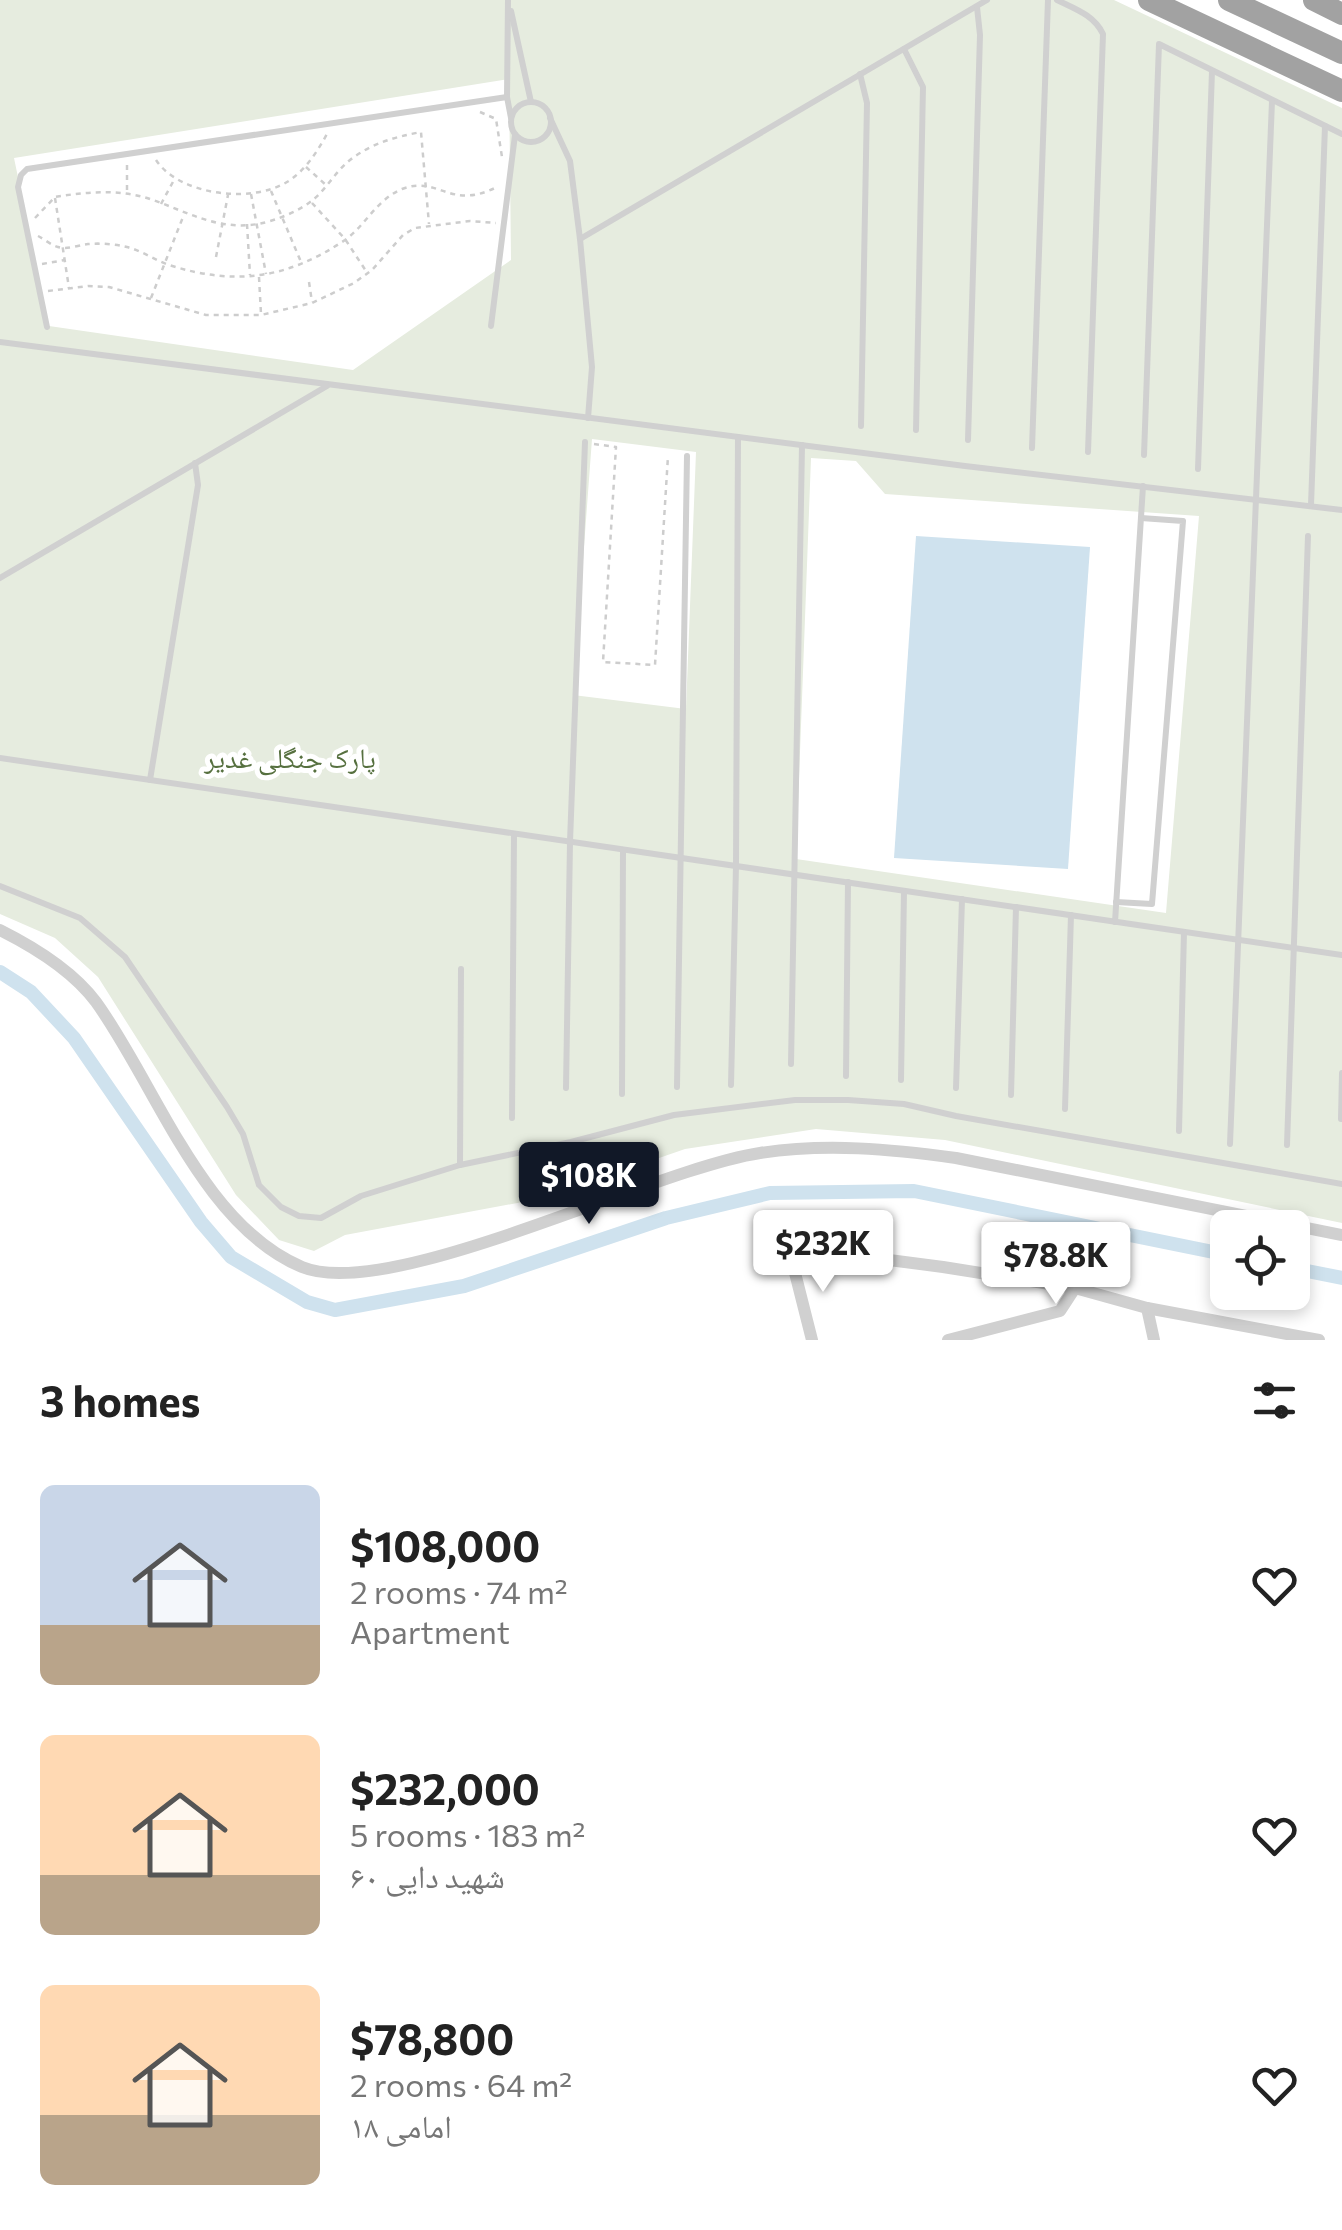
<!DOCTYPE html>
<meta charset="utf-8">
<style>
:root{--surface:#fff;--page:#f6f6f6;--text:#222;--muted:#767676;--accent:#111827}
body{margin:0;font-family:Commissioner,"Noto Naskh Arabic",sans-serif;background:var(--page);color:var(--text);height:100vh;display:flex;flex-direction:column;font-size:38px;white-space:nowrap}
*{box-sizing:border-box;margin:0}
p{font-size:32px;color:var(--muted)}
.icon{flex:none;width:55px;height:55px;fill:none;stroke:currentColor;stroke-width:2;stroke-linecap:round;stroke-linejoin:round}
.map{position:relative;height:1340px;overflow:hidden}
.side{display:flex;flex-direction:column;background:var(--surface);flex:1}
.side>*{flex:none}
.fabs{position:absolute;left:1210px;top:1210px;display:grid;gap:20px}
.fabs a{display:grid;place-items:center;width:100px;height:100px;border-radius:15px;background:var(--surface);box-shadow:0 5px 15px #0003;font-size:50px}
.price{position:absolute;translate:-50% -85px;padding:0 22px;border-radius:10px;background:#fff;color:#222;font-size:32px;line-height:65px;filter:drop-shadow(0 2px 5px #0008)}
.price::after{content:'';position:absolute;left:50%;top:60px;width:30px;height:22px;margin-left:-15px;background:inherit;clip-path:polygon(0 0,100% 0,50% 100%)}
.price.selected{background:var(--accent);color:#fff}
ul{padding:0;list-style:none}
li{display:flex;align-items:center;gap:30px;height:250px;padding:0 40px}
li span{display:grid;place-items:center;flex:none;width:280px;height:200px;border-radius:15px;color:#555}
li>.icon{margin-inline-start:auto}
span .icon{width:120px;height:120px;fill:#fffc;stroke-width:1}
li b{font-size:42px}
h2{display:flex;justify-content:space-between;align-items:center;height:120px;padding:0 40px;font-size:42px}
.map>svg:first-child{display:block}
.green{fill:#e6ecdf;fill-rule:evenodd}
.water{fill:#cfe2ee}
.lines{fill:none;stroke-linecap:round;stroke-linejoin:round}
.canal{stroke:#cfe2ee;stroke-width:14}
.path{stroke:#cdcdcd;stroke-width:2.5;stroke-dasharray:5 5;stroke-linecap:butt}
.service{stroke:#d0d0d0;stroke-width:6}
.minor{stroke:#d0d0d0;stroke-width:12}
.trunk{stroke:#a2a2a2;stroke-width:22}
.labels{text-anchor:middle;stroke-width:10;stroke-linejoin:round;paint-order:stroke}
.park-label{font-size:28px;fill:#56703f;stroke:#fff}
</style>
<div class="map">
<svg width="1342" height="1340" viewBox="0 0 1342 1340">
<rect width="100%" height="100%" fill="#fff"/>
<path class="green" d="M0 0H1114L1342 108V1223L945 1140 816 1129 685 1149 544 1198 345 1235 314 1251 279 1240 236 1195 98 977 55 938 0 914ZM509 79 511 260 353 370 49 326 14 158ZM592 439 696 452 686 709 573 695ZM811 458 856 461 885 494 1199 516 1166 913 796 859Z"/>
<path class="water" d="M916 536 1090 547 1068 869 894 858Z"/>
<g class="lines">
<g class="canal">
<path d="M0 972 31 992 74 1038 201 1222 231 1257 307 1302 335 1310 464 1286 666 1218 770 1193 914 1191 1228 1255"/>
<path d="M1292 1268 1342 1278"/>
</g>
<g class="path">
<path d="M480 112 496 119 502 157"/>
<path d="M156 160C179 195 251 204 287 182 305 171 317 152 327 134"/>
<path d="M127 165V192"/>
<path d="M306 167 326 185"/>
<path d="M271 191 301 262"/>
<path d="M251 194 266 274"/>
<path d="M55 198 69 288"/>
<path d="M312 203 345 239 366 271"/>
<path d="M161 204 174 180"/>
<path d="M35 218 55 197C85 192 116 189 147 198 184 210 216 231 258 224 275 221 300 211 314 199 327 188 336 171 350 160 372 143 395 137 421 132L429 224"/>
<path d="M247 224 250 275"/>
<path d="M38 236C44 239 51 245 58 247 67 250 79 245 88 244 101 243 115 244 127 247 142 251 155 260 169 265 235 286 287 279 345 240 366 225 376 200 402 189 439 175 449 211 497 187"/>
<path d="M216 257 228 195"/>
<path d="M42 264 65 260"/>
<path d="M259 277 261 314"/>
<path d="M309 282 312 302"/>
<path d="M48 291 88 286 109 287 206 315H261L312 303 354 283 372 270 403 235 415 228 470 221 496 223"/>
<path d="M151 298 183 217"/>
<path d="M594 444 616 447 603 662 655 665 668 456"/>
</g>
<g class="service">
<path d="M508 0 507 97 511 118"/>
<path d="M1057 0C1075 9 1094 15 1103 34L1088 452"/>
<path d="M511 11 531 102"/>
<path d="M904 49 923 87 916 430"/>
<path d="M860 74 867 103 861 426"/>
<circle cx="531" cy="122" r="20"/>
<path d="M550 118 570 161 580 239 592 367 588 418"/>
<path d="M580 239 987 0"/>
<path d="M491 326 515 135"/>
<path d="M47 327 18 187 21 175 27 169 507 97"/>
<path d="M0 342 965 466 1342 510"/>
<path d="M968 440 980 35 977 7"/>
<path d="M1032 448 1048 0"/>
<path d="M1144 455 1159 44 1342 134"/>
<path d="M1198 469 1212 71"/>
<path d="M1311 505 1325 126"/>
<path d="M0 578 327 386"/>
<path d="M0 758 1342 955"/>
<path d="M150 780 198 485 195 463"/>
<path d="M0 886 80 918 125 957 227 1107 243 1134 259 1185 281 1207 299 1216 321 1218 361 1196 460 1165 571 1142 674 1115 795 1100H848L904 1104 956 1116 1342 1184"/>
<path d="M1116 902 1152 904 1183 521 1141 518"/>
<path d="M1115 922 1143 486"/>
<path d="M791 1064 802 445"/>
<path d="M846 1076 848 882"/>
<path d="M901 1080 904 891"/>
<path d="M731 1085 736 866 738 437"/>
<path d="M677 1087 687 456"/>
<path d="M566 1088 570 842 585 442"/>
<path d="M956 1088 962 899"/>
<path d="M622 1094 623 850"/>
<path d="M1011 1095 1016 907"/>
<path d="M1065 1109 1071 915"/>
<path d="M512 1118 514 834"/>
<path d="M1341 1119 1342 1073"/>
<path d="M1179 1131 1184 932"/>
<path d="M1230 1144 1272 101"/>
<path d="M1287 1145 1308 536"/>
<path d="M460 1165 461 969"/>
</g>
<g class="minor">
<path d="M0 930C34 947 73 971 96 1002 156 1085 202 1225 302 1267 389 1303 653 1169 760 1153 826 1143 891 1149 956 1158L1342 1235"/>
<path d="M1147 1308 1154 1340"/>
<path d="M812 1340 792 1261 866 1257 943 1267 1075 1288 1147 1308 1319 1340"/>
<path d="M948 1340 1060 1311 1075 1288"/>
</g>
<g class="trunk">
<path d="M1149 0 1342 91"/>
<path d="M1229 0 1342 53"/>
<path d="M1314 0 1342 14"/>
</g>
</g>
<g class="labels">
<g class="park-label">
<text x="290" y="768">پارک جنگلی غدیر</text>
</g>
</g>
</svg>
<div class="fabs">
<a><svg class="icon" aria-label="locate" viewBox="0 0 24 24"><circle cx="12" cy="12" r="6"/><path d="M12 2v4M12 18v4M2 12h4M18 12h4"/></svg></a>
</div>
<b class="price selected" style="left:589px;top:1227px">$108K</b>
<b class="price" style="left:823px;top:1295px">$232K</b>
<b class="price" style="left:1056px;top:1307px">$78.8K</b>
</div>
<section class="side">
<h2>3 homes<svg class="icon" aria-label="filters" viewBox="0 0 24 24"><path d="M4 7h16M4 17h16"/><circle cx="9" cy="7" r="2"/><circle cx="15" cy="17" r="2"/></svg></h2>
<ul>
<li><span style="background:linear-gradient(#c9d6e8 70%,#b9a48a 0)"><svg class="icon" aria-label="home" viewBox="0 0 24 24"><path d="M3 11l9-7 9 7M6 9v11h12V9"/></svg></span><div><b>$108,000</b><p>2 rooms · 74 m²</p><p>Apartment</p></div><svg class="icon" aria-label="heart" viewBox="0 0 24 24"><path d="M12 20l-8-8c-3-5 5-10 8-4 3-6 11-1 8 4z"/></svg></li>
<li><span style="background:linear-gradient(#ffd9b3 70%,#b9a48a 0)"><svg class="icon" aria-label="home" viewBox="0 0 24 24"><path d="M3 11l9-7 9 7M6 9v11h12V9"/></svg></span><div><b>$232,000</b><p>5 rooms · 183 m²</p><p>شهید دایی ۶۰</p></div><svg class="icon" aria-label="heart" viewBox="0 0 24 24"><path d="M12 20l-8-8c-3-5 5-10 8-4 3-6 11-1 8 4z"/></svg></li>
<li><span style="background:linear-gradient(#ffd9b3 65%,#b9a48a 0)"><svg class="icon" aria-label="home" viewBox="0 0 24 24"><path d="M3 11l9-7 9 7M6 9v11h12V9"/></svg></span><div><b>$78,800</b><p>2 rooms · 64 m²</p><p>امامی ۱۸</p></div><svg class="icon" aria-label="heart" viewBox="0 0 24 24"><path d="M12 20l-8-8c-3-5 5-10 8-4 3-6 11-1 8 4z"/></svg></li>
</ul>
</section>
